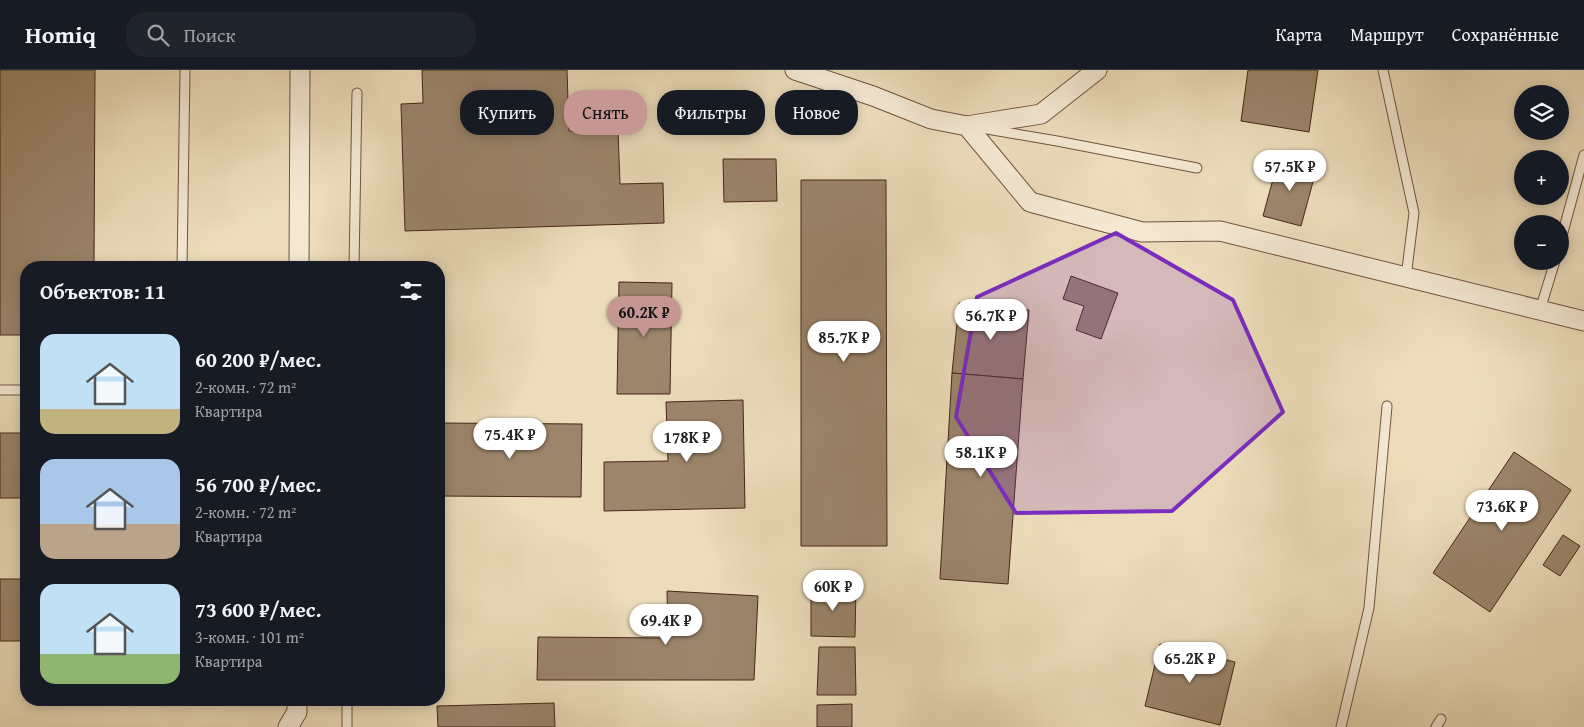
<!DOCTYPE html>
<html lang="ru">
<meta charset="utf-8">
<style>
:root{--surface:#171b24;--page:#20242c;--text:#f1f3f6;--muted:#9ea1a6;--line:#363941;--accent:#c59692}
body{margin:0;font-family:"Gentium Book Plus",serif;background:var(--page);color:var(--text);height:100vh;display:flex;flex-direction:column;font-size:19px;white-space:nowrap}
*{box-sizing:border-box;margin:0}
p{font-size:16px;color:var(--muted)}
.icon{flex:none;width:28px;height:28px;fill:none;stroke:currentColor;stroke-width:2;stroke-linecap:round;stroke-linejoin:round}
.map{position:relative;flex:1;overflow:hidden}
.details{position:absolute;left:20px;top:191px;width:425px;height:445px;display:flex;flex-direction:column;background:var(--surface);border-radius:20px;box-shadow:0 2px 12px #0003}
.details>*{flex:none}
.banner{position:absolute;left:460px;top:20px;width:475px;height:45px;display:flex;gap:10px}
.tools{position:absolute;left:1514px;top:15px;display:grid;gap:10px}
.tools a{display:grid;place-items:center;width:55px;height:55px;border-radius:50%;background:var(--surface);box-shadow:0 2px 12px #0003;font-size:25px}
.price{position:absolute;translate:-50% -42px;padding:0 11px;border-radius:18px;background:#fff;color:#222;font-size:16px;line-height:32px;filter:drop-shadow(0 1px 2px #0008)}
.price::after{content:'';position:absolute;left:50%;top:30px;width:15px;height:11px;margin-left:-8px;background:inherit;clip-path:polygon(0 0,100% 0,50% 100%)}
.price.current{background:var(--accent);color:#111}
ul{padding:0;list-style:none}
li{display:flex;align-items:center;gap:15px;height:125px;padding:0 20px}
li span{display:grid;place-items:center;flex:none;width:140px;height:100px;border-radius:15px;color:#555}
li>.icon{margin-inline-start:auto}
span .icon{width:60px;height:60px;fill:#fffc;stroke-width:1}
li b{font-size:21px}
h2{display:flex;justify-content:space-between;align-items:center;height:60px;padding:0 20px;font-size:21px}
.tag{padding:0 18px;border-radius:20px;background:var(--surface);box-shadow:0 2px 12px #0003;font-size:18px;line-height:45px}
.tag.current{background:var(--accent);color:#111}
header{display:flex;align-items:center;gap:30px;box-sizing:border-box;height:70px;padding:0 25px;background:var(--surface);border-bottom:1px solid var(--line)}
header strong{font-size:24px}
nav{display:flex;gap:28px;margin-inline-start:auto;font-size:18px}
.search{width:350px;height:45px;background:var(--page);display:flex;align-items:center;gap:12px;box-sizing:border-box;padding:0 18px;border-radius:20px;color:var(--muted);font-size:19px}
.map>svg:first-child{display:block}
.building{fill:#9c856b;stroke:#462615}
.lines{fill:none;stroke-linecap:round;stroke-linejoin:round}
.lane-casing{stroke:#70543e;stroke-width:11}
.street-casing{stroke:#70543e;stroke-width:21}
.lane{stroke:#f3e8d2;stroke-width:9}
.street{stroke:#f3e8d2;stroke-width:19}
.marked{fill:#7b2cbf;fill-opacity:0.2;stroke:#7b2cbf;stroke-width:4;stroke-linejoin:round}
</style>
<header>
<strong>Homiq</strong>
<div class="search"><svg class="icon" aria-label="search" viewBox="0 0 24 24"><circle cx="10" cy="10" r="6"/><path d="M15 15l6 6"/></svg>Поиск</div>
<nav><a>Карта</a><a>Маршрут</a><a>Сохранённые</a></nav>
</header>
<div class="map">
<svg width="1584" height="657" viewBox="0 0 1584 657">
<rect width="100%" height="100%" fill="#ecdcba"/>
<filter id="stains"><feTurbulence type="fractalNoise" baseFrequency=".004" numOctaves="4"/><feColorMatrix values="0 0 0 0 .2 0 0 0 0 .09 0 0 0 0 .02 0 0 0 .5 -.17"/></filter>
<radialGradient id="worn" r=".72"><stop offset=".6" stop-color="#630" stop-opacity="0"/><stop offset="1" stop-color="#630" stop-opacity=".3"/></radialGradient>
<g class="building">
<path d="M0 0H95L94 198H26V265H0Z"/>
<path d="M422 0H567L569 61 618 60 620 114 663 113 664 153 405 161 401 34 423 33Z"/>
<path d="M1248 0H1318L1309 62 1241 51Z"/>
<path d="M1279 87 1317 97 1301 156 1263 146Z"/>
<path d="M723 89H776L777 131 724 132Z"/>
<path d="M801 110H886L887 476H801Z"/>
<path d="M1071 206 1118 223 1101 269 1076 260 1084 236 1063 229Z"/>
<path d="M619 212 672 213 670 324H617Z"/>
<path d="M959 233 1029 240 1023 309 952 303Z"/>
<path d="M952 303 1023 309 1008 514 940 509Z"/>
<path d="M743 330 745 438 604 441V392L668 391 666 332Z"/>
<path d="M439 353 582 354 581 427 439 426Z"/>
<rect x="0" y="363" width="26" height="65"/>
<path d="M1514 382 1571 420 1490 542 1433 503Z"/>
<path d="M1563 465 1580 476 1560 506 1543 495Z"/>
<rect x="0" y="509" width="26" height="62"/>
<path d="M811 517 856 518 855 567 811 566Z"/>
<path d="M667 521 758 526 754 610H537L538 567 668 568Z"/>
<path d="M1160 574 1235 592 1220 655 1145 636Z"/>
<path d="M819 577H855L856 625H817Z"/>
<path d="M554 633 555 657H438L437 636Z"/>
<path d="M852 634V657H817V635Z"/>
</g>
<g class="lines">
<g class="lane-casing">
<g id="lane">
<path d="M1383 0 1414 143 1406 207"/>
<path d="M987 59 1057 71 1197 98"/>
<path d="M1560 173 1584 85"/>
<path d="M182 198 185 0"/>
<path d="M354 198 357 23"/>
<path d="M1540 240 1555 191"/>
<path d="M0 320H26"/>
<path d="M347 657V630"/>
<path d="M1341 657 1369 538 1387 336"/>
<path d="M1436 657 1441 649"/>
</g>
</g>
<g class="street-casing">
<g id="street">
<path d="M795 0 873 26 931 49 967 56 1030 132 1142 162 1220 161 1584 251"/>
<path d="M967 56 1041 44 1097 0"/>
<path d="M299 198 300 0"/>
<path d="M288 657 297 642V630"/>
</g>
</g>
<use href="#lane" class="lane"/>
<use href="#street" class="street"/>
</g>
<path class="marked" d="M1116 163 1233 230 1283 342 1172 441 1016 443 956 347 977 227Z"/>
<rect width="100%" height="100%" filter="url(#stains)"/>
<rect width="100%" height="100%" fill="url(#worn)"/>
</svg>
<div class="tools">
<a><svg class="icon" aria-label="layers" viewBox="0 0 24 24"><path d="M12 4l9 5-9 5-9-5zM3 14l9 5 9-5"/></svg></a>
<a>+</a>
<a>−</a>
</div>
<b class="price" style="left:1290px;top:122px">57.5K ₽</b>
<b class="price current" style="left:644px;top:268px">60.2K ₽</b>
<b class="price" style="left:991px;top:271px">56.7K ₽</b>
<b class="price" style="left:844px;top:293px">85.7K ₽</b>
<b class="price" style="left:510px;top:390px">75.4K ₽</b>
<b class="price" style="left:687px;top:393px">178K ₽</b>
<b class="price" style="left:981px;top:408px">58.1K ₽</b>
<b class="price" style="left:1502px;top:462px">73.6K ₽</b>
<b class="price" style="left:833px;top:542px">60K ₽</b>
<b class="price" style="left:666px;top:576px">69.4K ₽</b>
<b class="price" style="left:1190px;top:614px">65.2K ₽</b>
<div class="banner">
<a class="tag">Купить</a>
<a class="tag current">Снять</a>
<a class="tag">Фильтры</a>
<a class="tag">Новое</a>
</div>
<section class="details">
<h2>Объектов: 11<svg class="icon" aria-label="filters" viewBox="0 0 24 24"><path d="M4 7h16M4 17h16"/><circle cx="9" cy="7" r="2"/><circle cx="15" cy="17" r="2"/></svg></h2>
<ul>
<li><span style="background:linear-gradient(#bfe0f5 75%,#c2b280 0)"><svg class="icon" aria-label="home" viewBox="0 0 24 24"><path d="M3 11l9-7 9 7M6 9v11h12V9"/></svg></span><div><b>60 200 ₽/мес.</b><p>2-комн. · 72 m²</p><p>Квартира</p></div></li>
<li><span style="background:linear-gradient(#a9c7e8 65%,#b9a48a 0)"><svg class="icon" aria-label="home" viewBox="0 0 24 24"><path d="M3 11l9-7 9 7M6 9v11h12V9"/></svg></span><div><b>56 700 ₽/мес.</b><p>2-комн. · 72 m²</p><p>Квартира</p></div></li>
<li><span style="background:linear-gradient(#bfe0f5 70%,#8fb573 0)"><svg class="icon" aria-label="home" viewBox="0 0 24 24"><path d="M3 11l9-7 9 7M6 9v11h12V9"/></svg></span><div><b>73 600 ₽/мес.</b><p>3-комн. · 101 m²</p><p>Квартира</p></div></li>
</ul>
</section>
</div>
